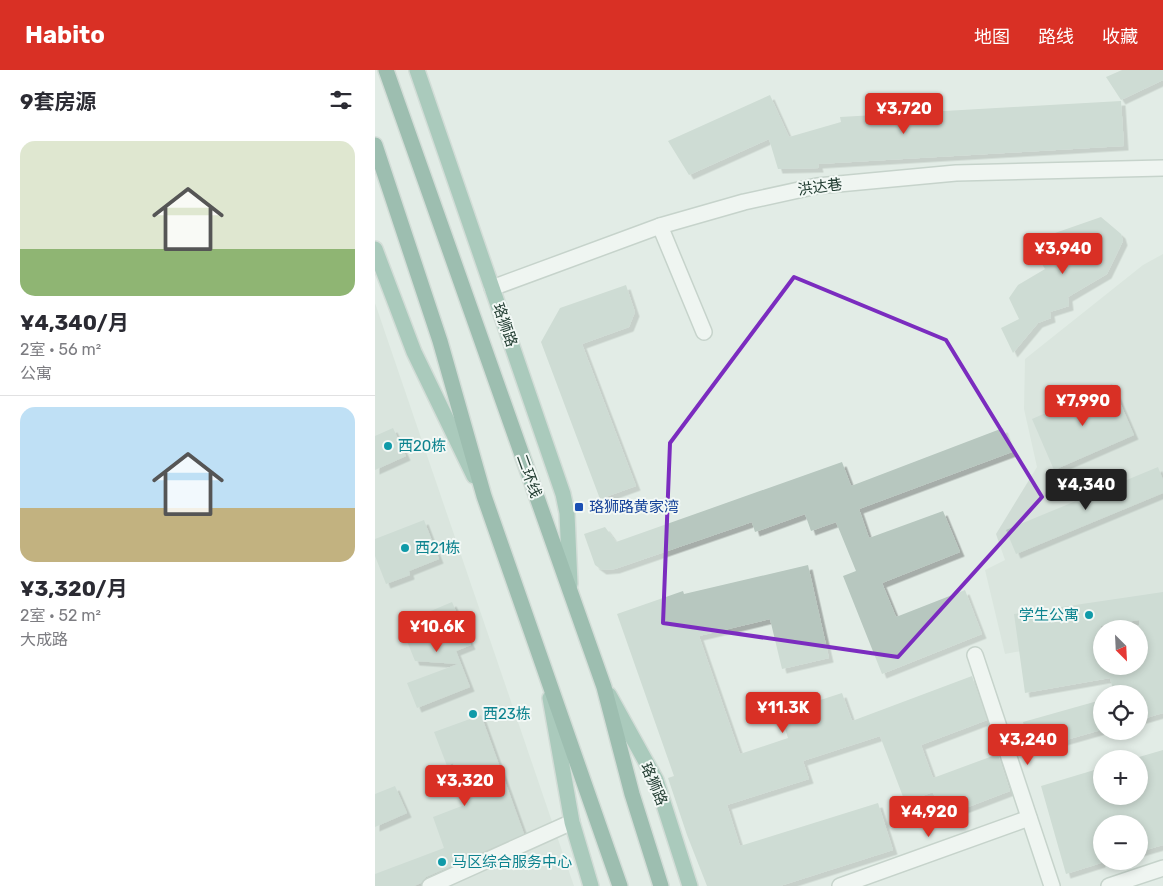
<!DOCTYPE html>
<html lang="zh">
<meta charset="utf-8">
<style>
:root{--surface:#fff;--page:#f7f7f7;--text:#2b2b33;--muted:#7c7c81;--line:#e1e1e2;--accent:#d93025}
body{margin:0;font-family:Rubik,"Noto Sans SC",sans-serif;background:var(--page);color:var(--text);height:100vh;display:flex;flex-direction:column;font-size:19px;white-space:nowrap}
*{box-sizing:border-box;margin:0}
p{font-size:16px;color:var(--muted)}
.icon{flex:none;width:28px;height:28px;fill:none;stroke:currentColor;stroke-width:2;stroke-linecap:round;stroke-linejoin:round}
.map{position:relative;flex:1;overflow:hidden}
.details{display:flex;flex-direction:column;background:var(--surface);width:375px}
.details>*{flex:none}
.needle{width:32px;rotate:156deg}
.tools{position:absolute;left:718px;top:550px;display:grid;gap:10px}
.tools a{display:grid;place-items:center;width:55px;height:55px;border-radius:50%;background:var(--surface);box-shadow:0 2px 8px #0003;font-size:25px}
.price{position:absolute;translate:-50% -42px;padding:0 11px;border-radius:5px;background:var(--accent);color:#fff;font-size:16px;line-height:32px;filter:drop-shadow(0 1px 2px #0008)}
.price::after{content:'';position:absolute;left:50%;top:30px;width:15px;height:11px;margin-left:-8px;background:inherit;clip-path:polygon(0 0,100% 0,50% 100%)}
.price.on{background:#222;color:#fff}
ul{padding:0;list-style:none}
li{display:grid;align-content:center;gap:10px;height:265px;padding:0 20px}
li+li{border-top:1px solid var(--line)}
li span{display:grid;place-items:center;height:155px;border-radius:15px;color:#555}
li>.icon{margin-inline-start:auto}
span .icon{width:90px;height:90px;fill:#fffc;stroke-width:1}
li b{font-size:21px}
h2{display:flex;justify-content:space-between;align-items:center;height:60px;padding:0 20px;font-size:21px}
header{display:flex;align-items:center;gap:30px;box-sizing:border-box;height:70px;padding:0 25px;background:var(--accent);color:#fff}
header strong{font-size:24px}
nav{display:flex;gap:28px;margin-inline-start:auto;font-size:18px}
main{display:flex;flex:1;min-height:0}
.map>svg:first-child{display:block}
.built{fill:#d0dcd5}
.building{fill:#b7c7bf;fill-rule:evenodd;filter:url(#shadow)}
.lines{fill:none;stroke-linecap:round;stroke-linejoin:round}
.minor-casing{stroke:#a5b4ac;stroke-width:18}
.tertiary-casing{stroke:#a5b4ac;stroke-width:18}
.primary-casing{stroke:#c1c9c6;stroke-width:18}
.trunk-casing{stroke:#c1c9c6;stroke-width:18}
.minor{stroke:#fff;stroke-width:15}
.tertiary{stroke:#fff;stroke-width:15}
.primary{stroke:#67a18b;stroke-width:15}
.trunk{stroke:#4a8570;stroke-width:15}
.marked{fill:none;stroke:#7b2cbf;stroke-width:4;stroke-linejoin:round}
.culture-dot{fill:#0f9aa8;stroke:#f2f8f5;stroke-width:2}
.transit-dot{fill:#1a4fb4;stroke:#f2f8f5;stroke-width:2}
.labels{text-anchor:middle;stroke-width:4;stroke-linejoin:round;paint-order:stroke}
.street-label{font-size:15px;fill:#223d32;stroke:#f2f8f5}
.culture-label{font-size:15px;fill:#0d838f;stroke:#f2f8f5;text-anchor:start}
.transit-label{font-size:15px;fill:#164399;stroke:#f2f8f5;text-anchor:start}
</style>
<header>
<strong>Habito</strong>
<nav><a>地图</a><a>路线</a><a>收藏</a></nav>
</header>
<main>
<section class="details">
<h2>9套房源<svg class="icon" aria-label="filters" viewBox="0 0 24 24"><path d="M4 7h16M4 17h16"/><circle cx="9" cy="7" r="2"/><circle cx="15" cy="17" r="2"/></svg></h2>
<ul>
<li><span style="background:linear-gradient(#dfe7d0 70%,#8fb573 0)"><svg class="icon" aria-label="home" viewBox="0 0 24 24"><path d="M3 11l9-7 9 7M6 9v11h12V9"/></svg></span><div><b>¥4,340/月</b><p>2室 · 56 m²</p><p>公寓</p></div></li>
<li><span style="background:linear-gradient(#bfe0f5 65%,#c2b280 0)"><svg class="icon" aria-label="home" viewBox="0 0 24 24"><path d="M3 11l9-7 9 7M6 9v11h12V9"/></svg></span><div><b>¥3,320/月</b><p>2室 · 52 m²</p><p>大成路</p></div></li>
</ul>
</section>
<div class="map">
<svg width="788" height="816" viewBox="0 0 788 816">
<defs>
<filter id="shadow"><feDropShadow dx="4.5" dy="4.5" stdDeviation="0" flood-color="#0004"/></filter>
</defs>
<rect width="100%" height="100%" fill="#e2ece6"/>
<g class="built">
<path d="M788 184V555L764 559H726V566L630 584 610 500 630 490 621 464 662 397 649 339 650 289 768 195Z"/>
<path d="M0 233 199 816H0Z"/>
</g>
<g class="building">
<path d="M747 0H788V10L746 30 731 7Z"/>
<path d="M395 25 414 67 466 52 465 47 746 31 749 76 443 94 444 98 403 99 394 69 314 105 293 71Z"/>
<path d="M726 147 746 164 748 171 732 204 693 227 694 236 675 242 676 248 663 253 638 283 626 258 644 249 634 228 643 215 670 199 665 191 680 163Z"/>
<path d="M251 215 260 242 254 257 207 274 261 416 225 429 166 272 185 238Z"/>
<path d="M737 314 759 365 679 400 657 349Z"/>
<path d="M18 358 31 386 0 400V366Z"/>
<path d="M628 358 637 382 484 439 494 468 568 441 585 482 507 513 521 547 590 520 607 564 507 604 468 506 481 501 461 452 436 461 430 444 380 462 377 452 240 499 227 500 220 495 209 464 230 457 241 472 467 392 476 416Z"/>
<path d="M783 397 788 410V423L641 484 631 460Z"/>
<path d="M49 450 64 489 34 501 35 505 11 514 0 486V469Z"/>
<path d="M433 495 454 588 407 599 395 549 324 566 365 684 413 668 405 643 467 623 477 651 597 606 612 650 546 675 558 708 623 684 635 721 567 747 558 722 530 732 505 666 428 691 434 709 352 735 365 776 503 733 518 780 405 816H332L312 765 293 708 299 706 242 544 308 521 309 524Z"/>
<path d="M788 522V643L764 650V624H739L735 608 650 623 639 544ZM764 550V596H726V556Z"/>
<path d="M77 532 96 575 81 581 95 617 42 638 32 613 83 594 40 591 25 554Z"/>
<path d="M726 630V660L656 680 648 652Z"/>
<path d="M106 645 149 764 51 807 46 813 39 816H0V804L69 778 58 747 92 734 78 693 72 696 59 662Z"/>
<path d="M788 680V775L764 782V754H726V793L691 804 666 716 726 698V726H764V687Z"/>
<path d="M20 716 32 743 0 757V724Z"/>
</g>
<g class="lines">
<g class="minor-casing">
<g id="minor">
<path d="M285 156 329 262"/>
<path d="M600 585 677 816"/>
<path d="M55 816 197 752"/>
<path d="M465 816 654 748"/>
<path d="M734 816 788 798"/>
</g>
</g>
<g class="tertiary-casing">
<path id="tertiary" d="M117 218 285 156 369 132 442 116 581 103 788 98"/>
</g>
<g class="primary-casing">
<g id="primary">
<path d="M42 0 188 424 192 443 195 514"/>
<path d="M0 179 39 282 99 406"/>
<path d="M234 625 281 710 315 816"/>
<path d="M175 628 197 752 216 816"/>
</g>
</g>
<g class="trunk-casing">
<g id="trunk">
<path d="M11 0 229 617 257 724 286 816"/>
<path d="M0 75 65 271 109 426 245 816"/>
</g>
</g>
<use href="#minor" class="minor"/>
<use href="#tertiary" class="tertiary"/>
<use href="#primary" class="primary"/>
<use href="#trunk" class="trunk"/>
</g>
<path d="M0 0H788V816H0ZM419 207 571 270 667 427 523 587 288 553 295 373Z" fill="#e2ece6" fill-opacity=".55" fill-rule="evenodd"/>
<path class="marked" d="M419 207 571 270 667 427 523 587 288 553 295 373Z"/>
<g class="culture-dot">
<circle cx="13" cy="376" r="5"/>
<circle cx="30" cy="478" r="5"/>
<circle cx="714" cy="545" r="5"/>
<circle cx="98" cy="644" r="5"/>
<circle cx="67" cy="792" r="5"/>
</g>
<rect class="transit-dot" x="199" y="432" width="10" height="10" rx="2.5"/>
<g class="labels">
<g class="street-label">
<text transform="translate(445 117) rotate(-8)" y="5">洪达巷</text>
<text transform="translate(130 255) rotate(71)" y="5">珞狮路</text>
<text transform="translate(154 406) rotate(70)" y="5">二环线</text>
<text transform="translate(279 714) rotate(67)" y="5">珞狮路</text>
</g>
<g class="culture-label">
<text x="23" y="381">西20栋</text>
<text x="40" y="483">西21栋</text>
<text x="704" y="550" text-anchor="end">学生公寓</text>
<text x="108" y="649">西23栋</text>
<text x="77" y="797">马区综合服务中心</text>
</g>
<g class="transit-label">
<text x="214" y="442">珞狮路黄家湾</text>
</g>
</g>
</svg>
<div class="tools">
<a><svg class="needle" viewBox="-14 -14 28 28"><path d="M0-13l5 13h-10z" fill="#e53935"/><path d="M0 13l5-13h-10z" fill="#7c7c81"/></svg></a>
<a><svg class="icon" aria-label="locate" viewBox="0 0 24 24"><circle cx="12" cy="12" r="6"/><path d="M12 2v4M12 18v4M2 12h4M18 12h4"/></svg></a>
<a>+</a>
<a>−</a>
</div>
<b class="price" style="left:529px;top:65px">¥3,720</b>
<b class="price" style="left:688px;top:205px">¥3,940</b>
<b class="price" style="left:708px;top:357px">¥7,990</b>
<b class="price on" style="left:711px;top:441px">¥4,340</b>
<b class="price" style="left:62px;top:583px">¥10.6K</b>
<b class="price" style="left:408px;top:664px">¥11.3K</b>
<b class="price" style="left:653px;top:696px">¥3,240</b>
<b class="price" style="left:90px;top:737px">¥3,320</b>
<b class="price" style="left:554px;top:768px">¥4,920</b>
</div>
</main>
